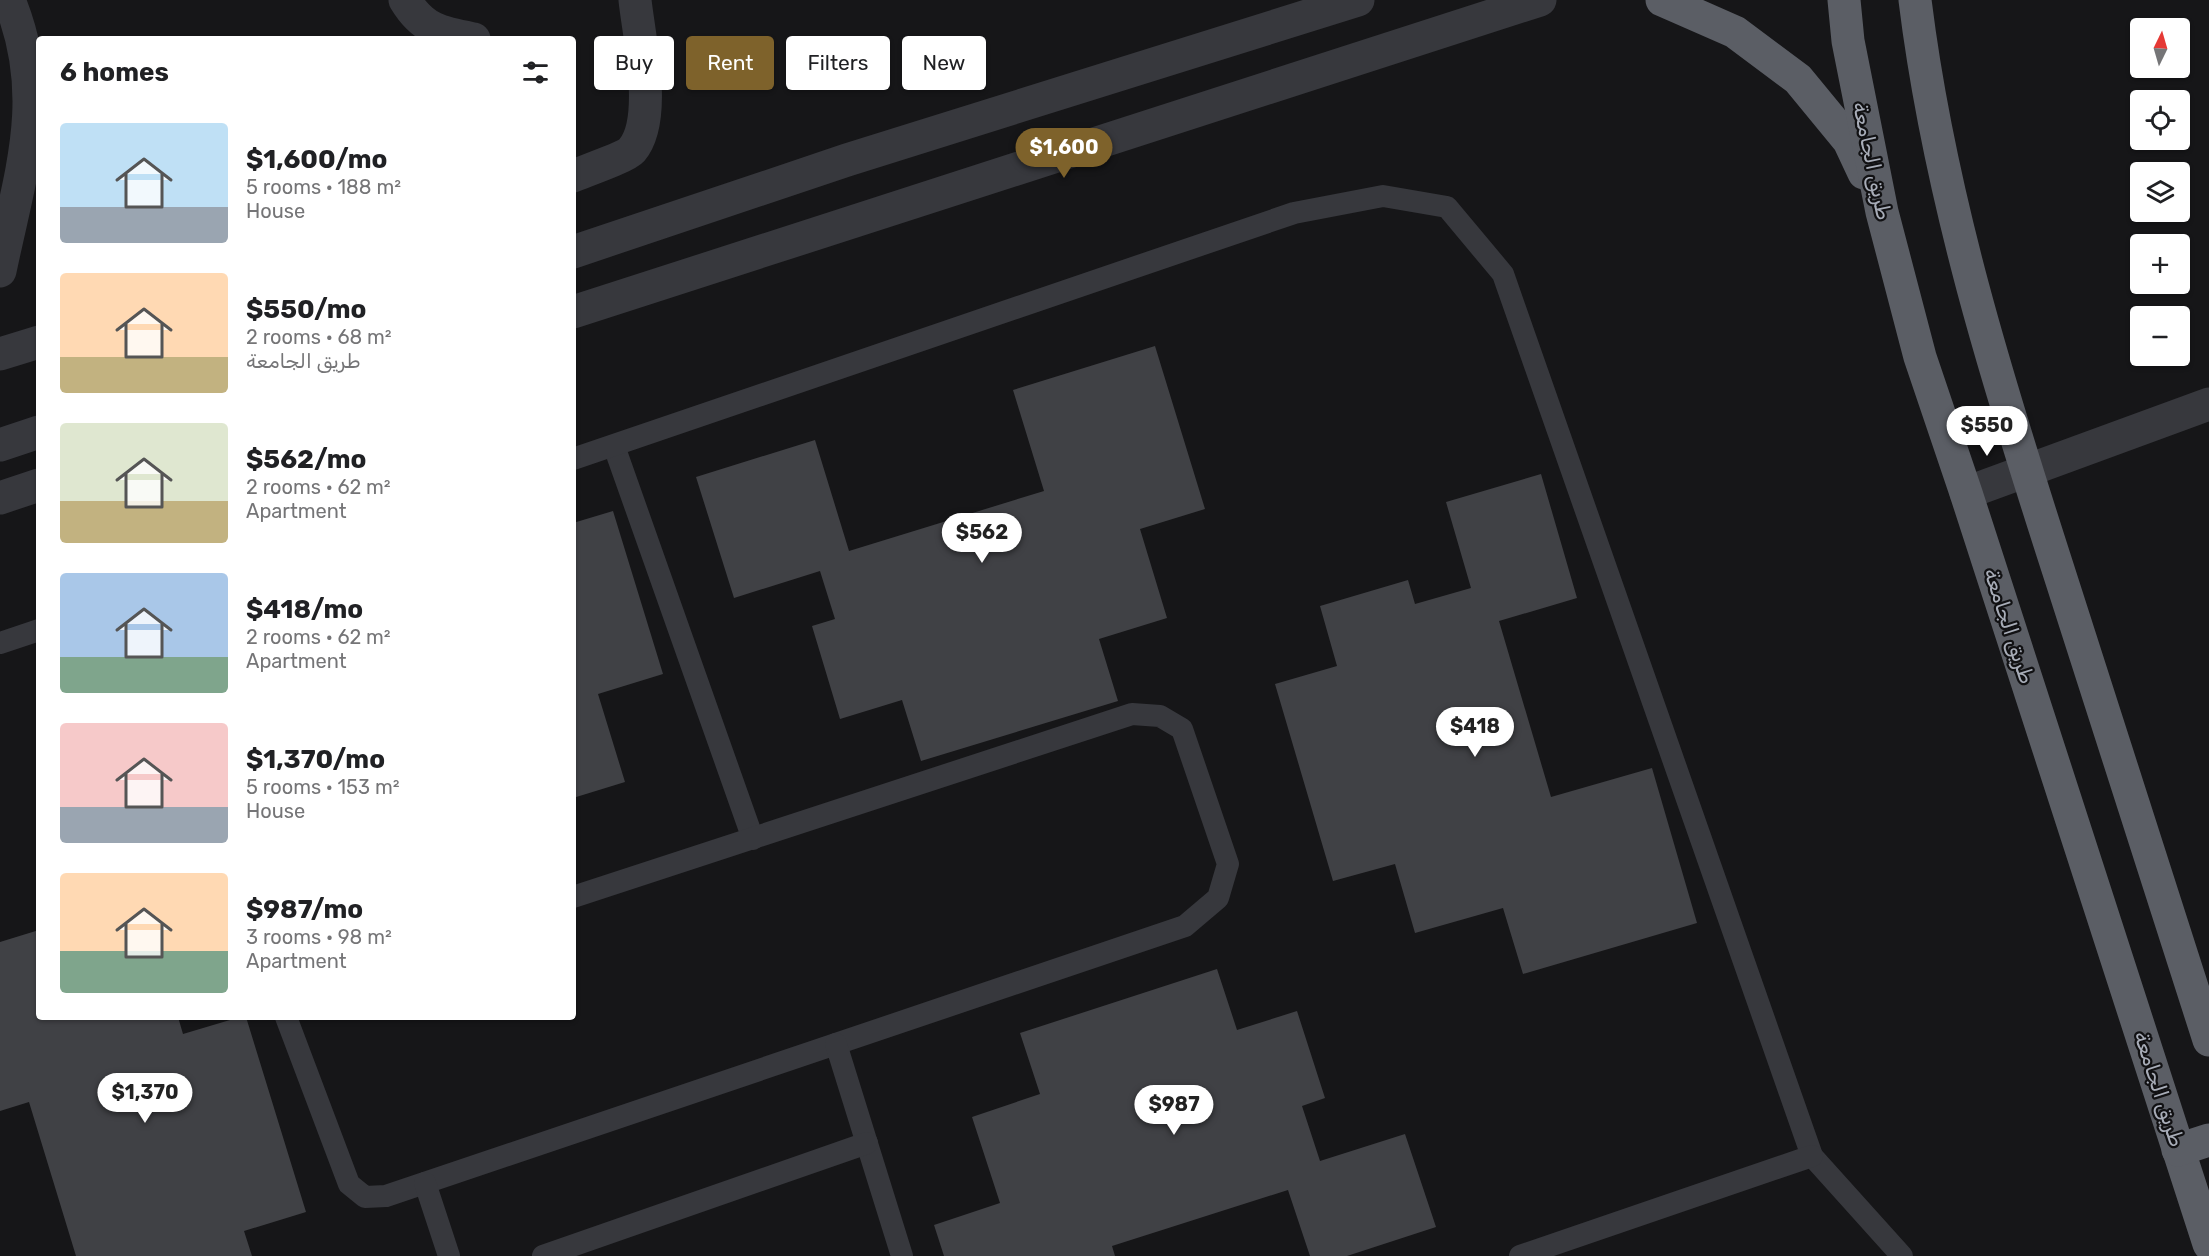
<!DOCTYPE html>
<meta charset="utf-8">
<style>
:root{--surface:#fff;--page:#f2f2f2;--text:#202124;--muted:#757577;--accent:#7e622b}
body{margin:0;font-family:Rubik,Cairo,sans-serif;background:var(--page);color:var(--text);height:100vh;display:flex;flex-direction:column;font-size:22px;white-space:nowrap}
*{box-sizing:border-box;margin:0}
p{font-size:20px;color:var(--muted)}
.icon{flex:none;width:33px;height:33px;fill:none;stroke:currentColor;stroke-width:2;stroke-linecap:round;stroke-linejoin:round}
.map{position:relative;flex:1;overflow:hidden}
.sheet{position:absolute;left:36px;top:36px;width:540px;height:984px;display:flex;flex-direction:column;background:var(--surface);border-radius:6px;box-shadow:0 2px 4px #0004}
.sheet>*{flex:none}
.guide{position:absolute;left:594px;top:36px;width:570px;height:54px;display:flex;gap:12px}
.needle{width:39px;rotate:5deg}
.buttons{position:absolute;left:2130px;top:18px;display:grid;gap:12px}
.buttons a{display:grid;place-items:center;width:60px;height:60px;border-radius:6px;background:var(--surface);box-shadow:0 2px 4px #0004;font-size:30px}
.price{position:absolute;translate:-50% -51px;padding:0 14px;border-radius:21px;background:#fff;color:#222;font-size:20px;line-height:39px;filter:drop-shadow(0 2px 3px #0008)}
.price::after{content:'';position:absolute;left:50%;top:36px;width:18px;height:14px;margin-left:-9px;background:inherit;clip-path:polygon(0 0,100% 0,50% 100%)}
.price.current{background:var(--accent);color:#fff}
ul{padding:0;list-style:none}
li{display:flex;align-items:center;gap:18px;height:150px;padding:0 24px}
li span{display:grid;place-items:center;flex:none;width:168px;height:120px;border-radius:6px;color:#555}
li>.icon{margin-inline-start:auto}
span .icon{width:72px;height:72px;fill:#fffc;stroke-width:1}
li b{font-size:26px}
h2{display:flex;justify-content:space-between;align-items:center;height:72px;padding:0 24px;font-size:26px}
.tag{padding:0 21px;border-radius:6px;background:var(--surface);box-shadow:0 2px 4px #0004;font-size:21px;line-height:54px}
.tag.current{background:var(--accent);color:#fff}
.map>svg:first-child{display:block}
.building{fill:#404145}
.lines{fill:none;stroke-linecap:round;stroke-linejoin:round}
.service{stroke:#37383d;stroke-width:22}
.minor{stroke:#37383d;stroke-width:33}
.trunk{stroke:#5b5e65;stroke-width:33}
.labels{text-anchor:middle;stroke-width:4.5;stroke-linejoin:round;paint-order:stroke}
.street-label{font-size:21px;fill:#a8adb8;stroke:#111113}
</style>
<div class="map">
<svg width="2209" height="1256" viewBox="0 0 2209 1256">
<rect width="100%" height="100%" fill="#161618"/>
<g class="building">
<path d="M1155 346 1205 509 1140 529 1167 618 1099 639 1118 701 921 761 902 700 840 719 812 626 835 619 820 571 734 598 696 477 815 440 849 551 1044 491 1013 390Z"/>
<path d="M1541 474 1577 598 1499 621 1551 797 1652 768 1697 923 1523 974 1503 908 1415 933 1395 864 1333 881 1275 684 1337 666 1320 606 1408 580 1415 604 1471 588 1446 502Z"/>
<path d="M613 511 663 674 598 694 625 782 573 798V523Z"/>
<path d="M39 930V1017H178L183 1034 240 1017H246L306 1212 244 1231 252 1256H76L29 1102 0 1111V942Z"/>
<path d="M1217 969 1237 1030 1297 1011 1325 1098 1302 1106 1320 1161 1405 1134 1436 1227 1347 1256H1310L1288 1190 1112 1246 1115 1256H944L934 1225 1000 1203 972 1117 1040 1094 1020 1033Z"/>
</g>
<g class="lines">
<g class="service">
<path d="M614 446 753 839"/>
<path d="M573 459 1294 213 1383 196 1447 207 1503 274 1812 1156 1902 1256"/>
<path d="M0 643 39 630"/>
<path d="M286 1017 349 1184 365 1197 386 1196 1185 926 1218 898 1228 864 1182 729 1160 716 1132 714 573 897"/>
<path d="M836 1044 902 1256"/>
<path d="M425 1183 449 1256"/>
<path d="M543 1256 867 1143"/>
<path d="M1520 1256 1812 1156"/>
</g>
<g class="minor">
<path d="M405 0C423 30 442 33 474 39"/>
<path d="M573 176C585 171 626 157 632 150 658 119 639 38 635 0"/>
<path d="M573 252 847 160 1358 0"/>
<path d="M0 271C20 174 49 97 9 0"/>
<path d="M573 312 1540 0"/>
<path d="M0 354 39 342"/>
<path d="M0 445 39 432"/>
<path d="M1966 493 2209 404"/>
<path d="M0 498 39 485"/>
</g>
<g class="trunk">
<path d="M1662 0 1735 32 1798 79 1849 141 1864 173"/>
<path d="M1844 0 1848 41 1882 212 1920 357 1966 493 2209 1244"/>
<path d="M1915 0C1939 195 1998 383 2058 569 2108 726 2159 883 2209 1040"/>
<path d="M2178 1150 2209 1140"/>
</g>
</g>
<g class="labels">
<g class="street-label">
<text transform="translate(1872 161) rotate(78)" y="7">طريق الجامعة</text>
<text transform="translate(2009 626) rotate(72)" y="7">طريق الجامعة</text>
<text transform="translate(2159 1089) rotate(72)" y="7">طريق الجامعة</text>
</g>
</g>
</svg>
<div class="buttons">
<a><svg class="needle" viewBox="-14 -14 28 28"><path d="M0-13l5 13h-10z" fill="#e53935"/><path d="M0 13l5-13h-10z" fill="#757577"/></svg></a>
<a><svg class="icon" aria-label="locate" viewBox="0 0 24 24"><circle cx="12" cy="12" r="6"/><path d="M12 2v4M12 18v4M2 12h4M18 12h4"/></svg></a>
<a><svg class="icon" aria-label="layers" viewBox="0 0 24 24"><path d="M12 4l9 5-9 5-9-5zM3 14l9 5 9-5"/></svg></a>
<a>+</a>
<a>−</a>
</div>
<b class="price current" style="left:1064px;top:179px">$1,600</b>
<b class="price" style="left:1987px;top:457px">$550</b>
<b class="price" style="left:982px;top:564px">$562</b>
<b class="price" style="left:1475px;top:758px">$418</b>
<b class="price" style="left:145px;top:1124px">$1,370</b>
<b class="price" style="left:1174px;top:1136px">$987</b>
<div class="guide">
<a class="tag">Buy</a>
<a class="tag current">Rent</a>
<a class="tag">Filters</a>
<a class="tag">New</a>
</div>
<section class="sheet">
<h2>6 homes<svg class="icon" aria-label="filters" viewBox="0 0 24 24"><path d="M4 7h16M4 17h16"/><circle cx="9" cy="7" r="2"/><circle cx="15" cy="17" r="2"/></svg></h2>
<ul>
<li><span style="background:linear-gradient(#bfe0f5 70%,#9aa5b1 0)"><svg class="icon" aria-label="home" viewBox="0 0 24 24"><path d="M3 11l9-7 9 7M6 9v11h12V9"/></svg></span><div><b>$1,600/mo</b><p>5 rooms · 188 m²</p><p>House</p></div></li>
<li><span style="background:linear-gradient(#ffd9b3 70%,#c2b280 0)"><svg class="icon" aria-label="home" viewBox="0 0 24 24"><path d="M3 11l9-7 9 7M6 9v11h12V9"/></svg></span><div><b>$550/mo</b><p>2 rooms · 68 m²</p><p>طريق الجامعة</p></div></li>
<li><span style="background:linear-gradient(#dfe7d0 65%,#c2b280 0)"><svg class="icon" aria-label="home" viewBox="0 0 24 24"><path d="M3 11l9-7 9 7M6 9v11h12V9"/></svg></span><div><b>$562/mo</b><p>2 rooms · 62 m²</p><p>Apartment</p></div></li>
<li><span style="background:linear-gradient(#a9c7e8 70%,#7fa58c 0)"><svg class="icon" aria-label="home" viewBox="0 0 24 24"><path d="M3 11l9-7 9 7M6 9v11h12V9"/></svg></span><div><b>$418/mo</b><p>2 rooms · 62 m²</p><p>Apartment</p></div></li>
<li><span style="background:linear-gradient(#f6c9c9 70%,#9aa5b1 0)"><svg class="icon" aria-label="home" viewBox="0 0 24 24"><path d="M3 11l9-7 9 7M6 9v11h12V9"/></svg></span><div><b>$1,370/mo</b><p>5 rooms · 153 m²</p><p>House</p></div></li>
<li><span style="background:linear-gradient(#ffd9b3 65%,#7fa58c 0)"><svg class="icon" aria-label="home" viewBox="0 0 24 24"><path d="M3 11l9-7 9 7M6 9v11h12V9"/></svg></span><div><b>$987/mo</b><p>3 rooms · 98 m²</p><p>Apartment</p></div></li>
</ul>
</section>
</div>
